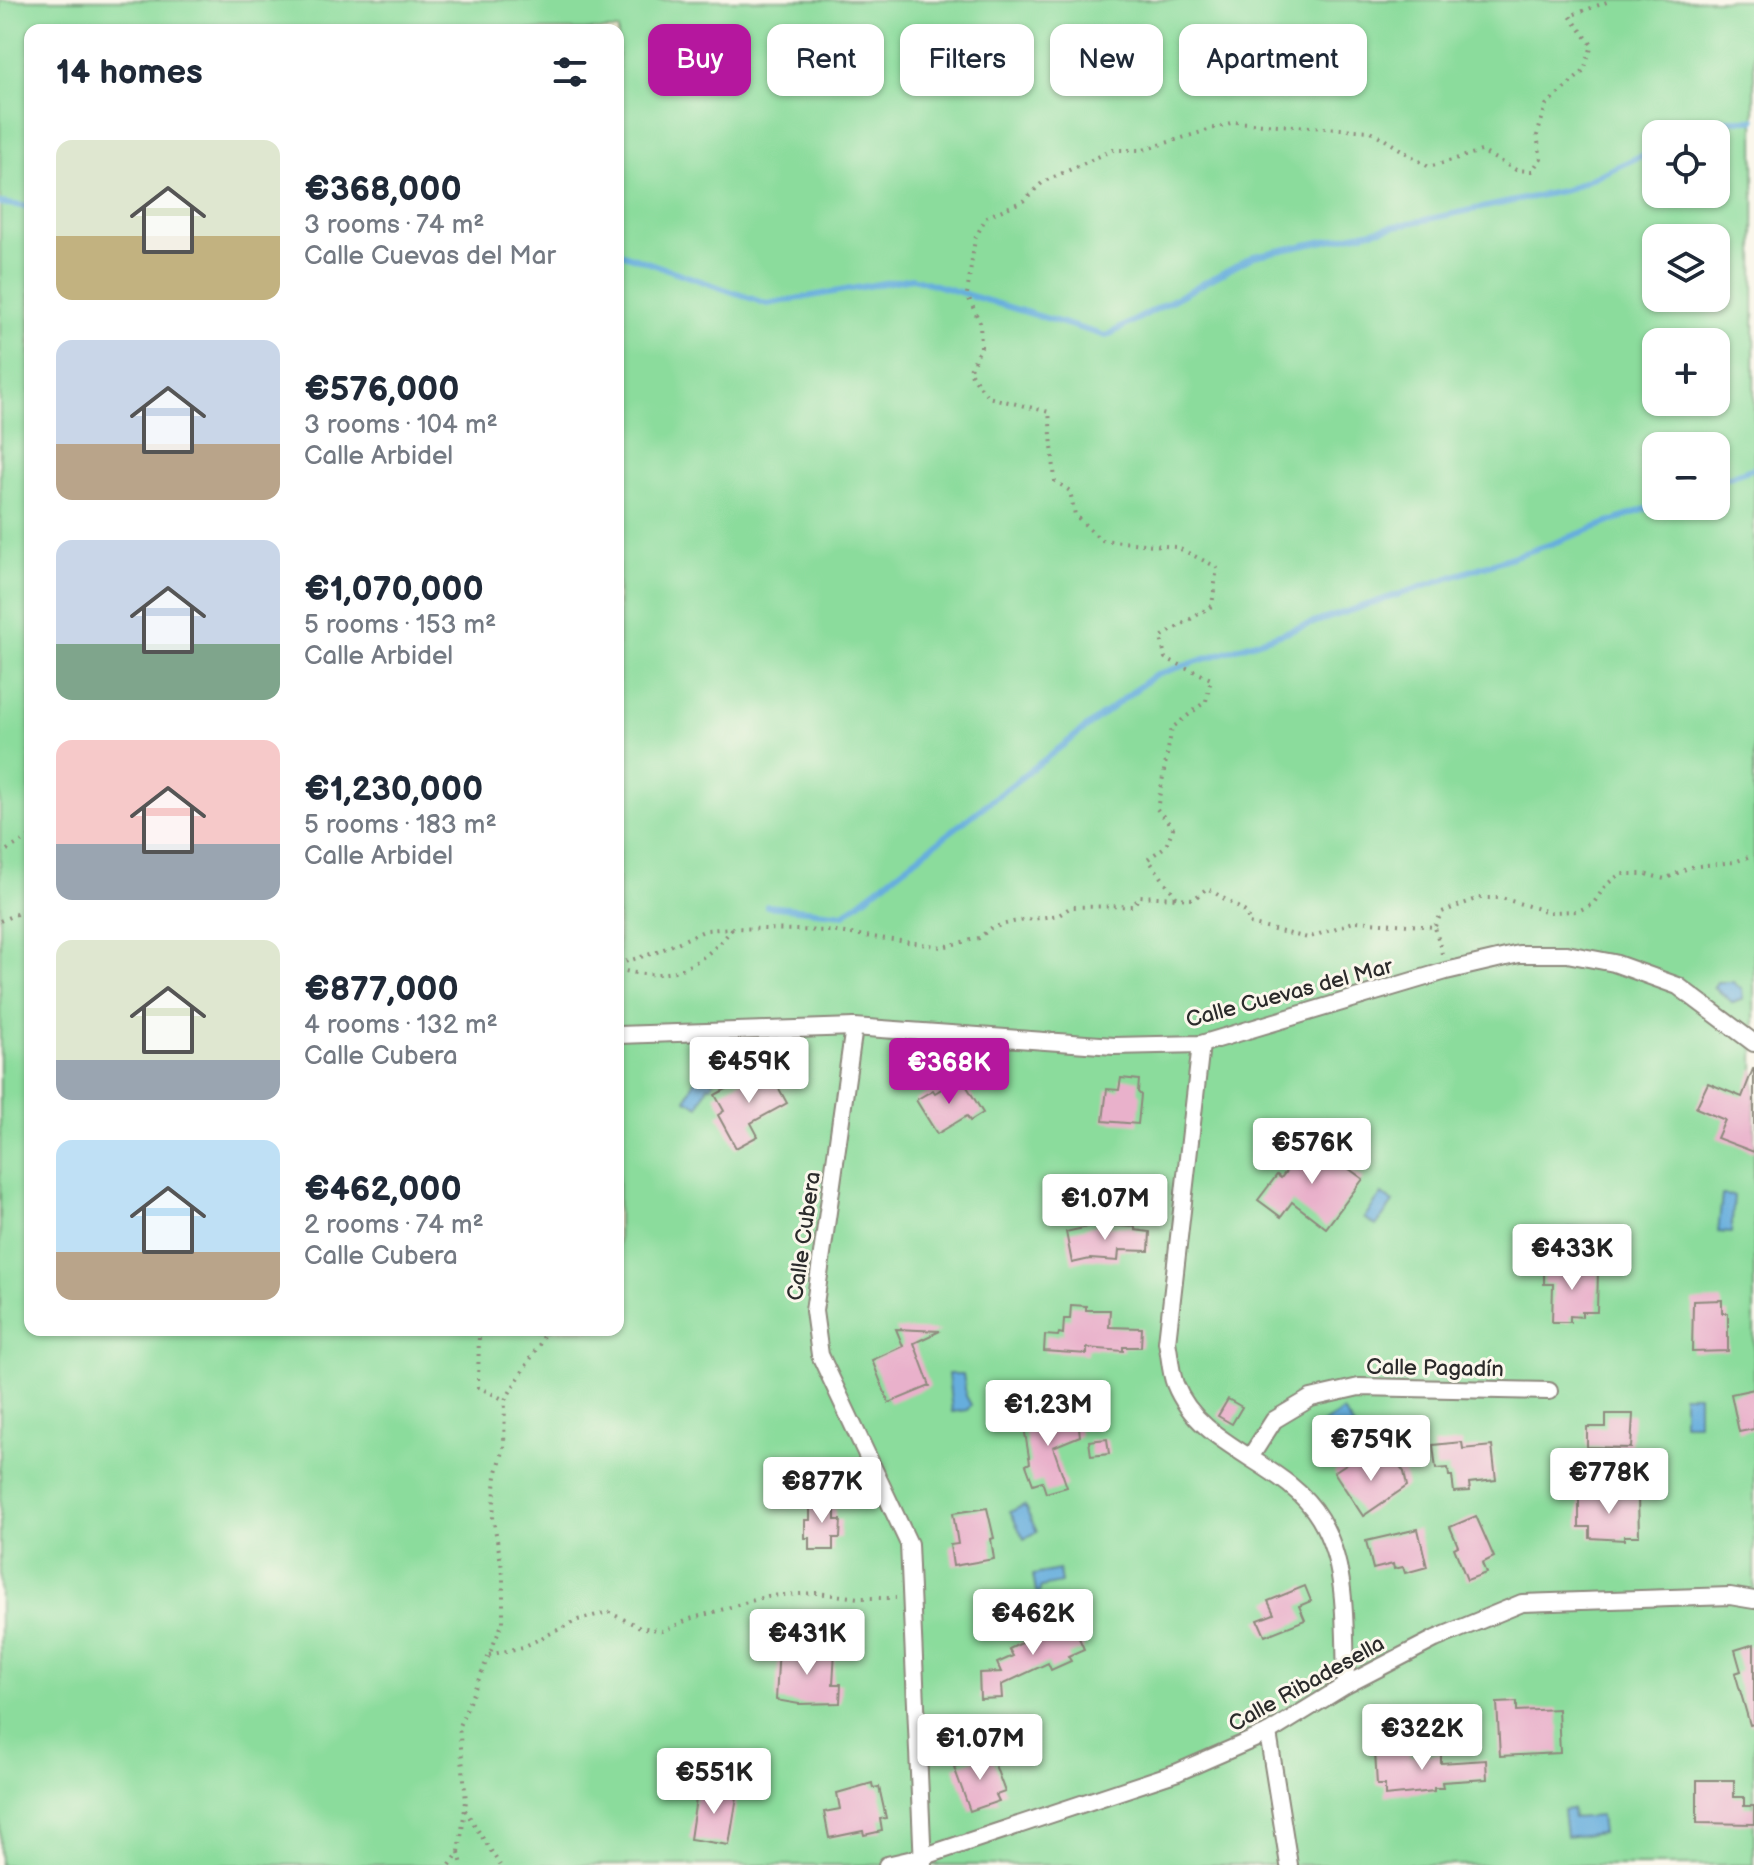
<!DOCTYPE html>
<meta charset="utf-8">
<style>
:root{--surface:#fff;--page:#f2f2f3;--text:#1f2937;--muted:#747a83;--accent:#b5179e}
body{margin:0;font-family:"Balsamiq Sans",sans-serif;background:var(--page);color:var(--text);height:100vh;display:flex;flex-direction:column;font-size:30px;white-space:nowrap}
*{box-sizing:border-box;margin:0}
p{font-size:26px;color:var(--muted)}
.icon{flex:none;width:44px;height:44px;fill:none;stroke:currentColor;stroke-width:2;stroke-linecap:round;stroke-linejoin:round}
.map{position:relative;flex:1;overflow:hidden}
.drawer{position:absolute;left:24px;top:24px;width:600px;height:1312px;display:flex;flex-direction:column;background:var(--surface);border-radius:16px;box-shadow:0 2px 6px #0004}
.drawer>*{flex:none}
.top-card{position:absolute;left:648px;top:24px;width:760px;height:72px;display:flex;gap:16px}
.fabs{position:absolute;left:1642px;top:120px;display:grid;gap:16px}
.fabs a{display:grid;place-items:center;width:88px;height:88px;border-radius:16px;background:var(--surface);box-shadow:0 2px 6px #0004;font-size:40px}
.price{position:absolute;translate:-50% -68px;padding:0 18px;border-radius:8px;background:#fff;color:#222;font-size:26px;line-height:52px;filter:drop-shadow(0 2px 4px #0008)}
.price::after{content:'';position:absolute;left:50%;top:48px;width:24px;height:18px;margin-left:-12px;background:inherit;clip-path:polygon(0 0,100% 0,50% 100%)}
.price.on{background:var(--accent);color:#fff}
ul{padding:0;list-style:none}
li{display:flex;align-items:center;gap:24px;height:200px;padding:0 32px}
li span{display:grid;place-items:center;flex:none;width:224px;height:160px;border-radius:16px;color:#555}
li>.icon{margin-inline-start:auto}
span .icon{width:96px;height:96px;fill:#fffc;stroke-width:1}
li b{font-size:34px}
h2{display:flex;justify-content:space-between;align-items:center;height:96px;padding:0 32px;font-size:34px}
.tag{padding:0 28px;border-radius:16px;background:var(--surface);box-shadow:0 2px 6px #0004;font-size:28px;line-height:72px}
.tag.on{background:var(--accent);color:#fff}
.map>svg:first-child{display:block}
.green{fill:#8bdc9c;stroke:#5b8464;stroke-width:2;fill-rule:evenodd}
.water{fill:#66aedd;stroke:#486c84;stroke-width:2}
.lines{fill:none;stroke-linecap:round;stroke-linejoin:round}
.stream{stroke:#66aedd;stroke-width:6}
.building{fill:#e9b1cb}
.street-casing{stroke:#8e8a7e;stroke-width:20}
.path{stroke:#8e8a7e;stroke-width:4;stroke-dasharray:2 6;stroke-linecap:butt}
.street{stroke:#fff;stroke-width:16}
.labels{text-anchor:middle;stroke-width:6;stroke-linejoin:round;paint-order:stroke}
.street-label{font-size:22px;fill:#2b2b2b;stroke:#fbf7ec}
</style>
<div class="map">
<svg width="1754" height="1865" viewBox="0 0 1754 1865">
<rect width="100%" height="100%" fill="#fbf7ec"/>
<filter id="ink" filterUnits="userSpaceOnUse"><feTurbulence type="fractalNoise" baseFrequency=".0125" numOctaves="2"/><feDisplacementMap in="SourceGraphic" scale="16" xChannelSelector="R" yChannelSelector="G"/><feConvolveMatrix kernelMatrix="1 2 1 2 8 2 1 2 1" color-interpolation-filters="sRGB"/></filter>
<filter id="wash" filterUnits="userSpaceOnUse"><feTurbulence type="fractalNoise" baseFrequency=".006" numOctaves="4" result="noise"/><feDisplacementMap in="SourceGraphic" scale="32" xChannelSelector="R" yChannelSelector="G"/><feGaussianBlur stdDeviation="1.8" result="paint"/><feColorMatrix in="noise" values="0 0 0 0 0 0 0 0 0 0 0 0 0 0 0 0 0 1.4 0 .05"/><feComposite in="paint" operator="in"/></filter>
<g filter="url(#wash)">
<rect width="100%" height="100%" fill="#f0ead1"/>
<path class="green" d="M0 0H1754V1865H0ZM30 30H618V1330H30ZM1656 134H1716V194H1656ZM1656 238H1716V298H1656ZM1656 342H1716V402H1656ZM1656 446H1716V506H1656Z"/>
<g class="water">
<path d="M1717 982H1733L1742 990 1743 999 1733 1003 1714 987Z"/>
<path d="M697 1074 714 1081 711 1086 708 1085 699 1106 686 1100Z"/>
<path d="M1382 1194 1393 1203 1376 1226 1364 1218Z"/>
<path d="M1722 1195 1734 1196 1731 1233 1718 1232Z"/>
<path d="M1568 1228 1597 1229V1245H1568Z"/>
<path d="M963 1374 966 1396 971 1405 967 1410 952 1412 948 1374Z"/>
<rect x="1683" y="1395" width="15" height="28"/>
<path d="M1343 1411 1354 1427H1346L1327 1439 1318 1427Z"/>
<path d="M1024 1505 1037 1532 1024 1539 1010 1512Z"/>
<path d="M1059 1570 1061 1583 1041 1587 1039 1592H1036L1033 1575Z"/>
<path d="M701 1760 731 1765 735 1774 728 1780 698 1776Z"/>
<path d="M1572 1809 1573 1818 1600 1816 1602 1833 1566 1837 1563 1810Z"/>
</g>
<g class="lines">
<g class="stream">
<path d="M1689 134 1719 120H1754"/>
<path d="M0 203 30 207"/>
<path d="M618 252 767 304 912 278 1106 336 1254 256 1566 190 1656 149"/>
<path d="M1716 482 1754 468"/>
<path d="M767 906 844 914 1153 676 1551 544 1656 505"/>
</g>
</g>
<g id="blocks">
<g class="building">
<path d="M767 1067 787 1103 751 1123 758 1136 736 1148 718 1115 724 1111 715 1095Z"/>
<path d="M1753 1069H1754V1152L1717 1138 1725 1120 1696 1108 1708 1083 1742 1097Z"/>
<path d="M961 1077 983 1113 970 1121 967 1116 937 1134 916 1100 933 1090 935 1093Z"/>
<path d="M1121 1078 1139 1080 1138 1092 1141 1095 1138 1124 1103 1121 1107 1089 1119 1090Z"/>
<path d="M1309 1140 1363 1179 1326 1228 1292 1202 1281 1217 1258 1200 1277 1175 1281 1178Z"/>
<path d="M1096 1225 1135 1227V1230L1150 1232 1149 1251 1119 1250 1118 1261 1090 1259 1072 1263 1066 1232Z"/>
<path d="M1544 1267 1580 1268V1271H1598L1597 1312H1582V1317L1570 1316V1322H1552L1553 1284H1544Z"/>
<path d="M1722 1300V1313H1728V1351L1692 1352 1693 1301Z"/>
<path d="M1071 1305 1086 1306V1310H1110L1109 1327 1142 1328 1141 1347H1123V1351L1087 1348V1354L1044 1351 1045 1335 1058 1336 1059 1333 1063 1334 1064 1319H1070Z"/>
<path d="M896 1329 940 1331 914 1343 930 1386 889 1403 872 1360 903 1346Z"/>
<path d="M1754 1389V1429L1739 1432 1731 1394Z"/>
<path d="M1228 1399 1242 1407 1232 1424 1218 1416Z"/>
<path d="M1052 1410 1055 1422 1078 1419 1080 1436 1053 1447 1067 1487 1046 1493 1042 1481 1033 1484 1026 1465 1030 1463 1024 1427 1032 1426 1030 1413Z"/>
<path d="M1606 1414H1633L1631 1448 1587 1447V1427H1606Z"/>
<path d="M1107 1439 1109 1454 1091 1456 1089 1441Z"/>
<path d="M1462 1442 1463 1449 1492 1446 1496 1480 1469 1483 1470 1491 1454 1492 1452 1476H1449L1448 1468 1436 1469 1433 1445Z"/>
<path d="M1361 1454 1373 1471 1389 1460 1393 1465H1399L1404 1472 1407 1486 1363 1516 1334 1472Z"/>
<path d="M1579 1494 1638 1496 1639 1536H1624V1540L1590 1538V1527H1579Z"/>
<path d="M810 1500H835V1520H841L840 1538H833V1550H809V1538H805V1520H810Z"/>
<path d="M987 1508 994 1538 991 1539 994 1559 953 1566 950 1545 958 1544 953 1513Z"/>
<path d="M1476 1516 1494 1557 1482 1563 1486 1573 1467 1580 1454 1548 1458 1546 1450 1527Z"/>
<path d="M1418 1529 1427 1567 1405 1573 1403 1567 1394 1569 1393 1564 1373 1569 1366 1541Z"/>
<path d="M1305 1586 1311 1601 1299 1606 1305 1620 1265 1636 1258 1620 1274 1614 1268 1601Z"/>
<path d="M1069 1616 1084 1649 1068 1656 1071 1661 1051 1670 1048 1663 1001 1685 1002 1698 980 1699 979 1673 1001 1672 997 1663 1013 1656 1009 1649 1045 1632 1043 1628Z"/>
<path d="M1754 1644V1724L1750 1725 1735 1673 1741 1671 1735 1650Z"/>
<path d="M779 1646 835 1651 833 1684H841L840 1703 799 1704 776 1700Z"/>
<path d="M1517 1702V1711L1558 1709 1560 1753 1500 1756 1497 1703Z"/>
<path d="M1409 1750V1756L1441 1754V1763L1486 1760 1487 1779 1442 1782 1443 1788H1434V1791L1385 1796V1785H1377L1375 1752Z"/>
<path d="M991 1754 1005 1792 996 1795 999 1801 970 1811 954 1767Z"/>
<path d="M1697 1780H1734V1797H1744V1806H1754V1824L1697 1823Z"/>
<path d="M872 1783 873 1788 879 1787 886 1818 880 1819 882 1831 864 1835 863 1831 829 1838 824 1812 840 1809 837 1793Z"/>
<path d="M716 1787 738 1791 729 1845 690 1839 697 1792 714 1795Z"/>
</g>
</g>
</g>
<g filter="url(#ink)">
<use href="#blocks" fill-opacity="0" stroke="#8e8a7e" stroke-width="2"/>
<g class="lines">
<g class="street-casing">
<g id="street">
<path d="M854 1027 814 1311 820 1355 909 1544 923 1865"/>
<path d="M618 1035 854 1027 1114 1046 1201 1044 1446 971 1519 954H1567L1614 963 1678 986 1754 1043"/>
<path d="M1201 1044 1167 1342C1170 1355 1170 1371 1175 1384 1201 1450 1285 1460 1320 1519 1349 1568 1344 1630 1346 1685"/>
<path d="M1251 1456 1274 1420 1311 1398 1359 1387 1549 1391"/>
<path d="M1268 1733 1289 1865"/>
<path d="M887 1865 922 1857 1178 1772 1268 1733 1346 1685 1435 1639 1522 1603 1730 1596 1754 1600"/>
</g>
</g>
<g class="path">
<path d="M0 854 30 837"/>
<path d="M0 921 30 908"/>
<path d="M1435 926 1442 912 1479 898H1501L1549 912 1578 911 1593 904 1606 885 1620 874H1645L1665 879 1690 867 1734 862 1754 855"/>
<path d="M1442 954 1435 927 1356 921 1308 938 1249 924 1247 913 1207 888 1194 899 1177 898 1148 859 1166 846 1173 828 1157 809 1172 728 1206 701 1211 679 1165 658 1161 637 1212 606 1217 567 1176 547 1101 540 1075 515 1070 491 1055 481 1049 412 988 397 969 371 981 347 980 323 967 294 975 239 986 217 1023 201 1043 182 1113 150H1143L1234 122 1371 131 1429 167 1481 151 1516 170 1532 171 1541 158 1537 136 1546 105 1584 71 1592 45 1570 16 1612 0"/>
<path d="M618 964 657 952 706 930 733 928 831 931 942 947 979 938 991 928 1013 922 1059 915 1071 907 1133 906 1140 896 1177 898"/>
<path d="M618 969C668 984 702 966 733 928"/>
<path d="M479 1330 478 1387 505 1400"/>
<path d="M489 1655 523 1647 578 1620 608 1612 640 1627 663 1631 690 1619 768 1596 817 1593 859 1598H896"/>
<path d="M465 1810 500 1865"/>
<path d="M459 1852 462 1865"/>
<path d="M450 1865 459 1852 466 1801 459 1726 503 1622V1574L493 1517 496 1475 504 1448 505 1400 542 1340 543 1330"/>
</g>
<use href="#street" class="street"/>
</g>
</g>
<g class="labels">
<g class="street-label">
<text transform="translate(1289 992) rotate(-15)" y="8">Calle Cuevas del Mar</text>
<text transform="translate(803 1236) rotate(-82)" y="8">Calle Cubera</text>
<text transform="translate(1435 1367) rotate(1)" y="8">Calle Pagadín</text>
<text transform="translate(1306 1683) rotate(-29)" y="8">Calle Ribadesella</text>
</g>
</g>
</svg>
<div class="fabs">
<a><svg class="icon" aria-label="locate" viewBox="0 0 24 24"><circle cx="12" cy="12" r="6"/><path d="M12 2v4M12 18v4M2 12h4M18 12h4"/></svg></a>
<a><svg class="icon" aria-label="layers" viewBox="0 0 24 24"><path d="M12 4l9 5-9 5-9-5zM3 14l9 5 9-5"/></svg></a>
<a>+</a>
<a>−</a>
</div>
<b class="price" style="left:749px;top:1105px">€459K</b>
<b class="price on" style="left:949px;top:1106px">€368K</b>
<b class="price" style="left:1312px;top:1186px">€576K</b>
<b class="price" style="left:1105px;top:1242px">€1.07M</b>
<b class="price" style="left:1572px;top:1292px">€433K</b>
<b class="price" style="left:1048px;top:1448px">€1.23M</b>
<b class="price" style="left:1371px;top:1483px">€759K</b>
<b class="price" style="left:1609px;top:1516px">€778K</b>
<b class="price" style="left:822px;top:1525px">€877K</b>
<b class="price" style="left:1033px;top:1657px">€462K</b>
<b class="price" style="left:807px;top:1677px">€431K</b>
<b class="price" style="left:1422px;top:1772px">€322K</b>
<b class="price" style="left:980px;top:1782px">€1.07M</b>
<b class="price" style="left:714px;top:1816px">€551K</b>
<div class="top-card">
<a class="tag on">Buy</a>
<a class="tag">Rent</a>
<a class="tag">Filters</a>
<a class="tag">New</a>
<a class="tag">Apartment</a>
</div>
<section class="drawer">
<h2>14 homes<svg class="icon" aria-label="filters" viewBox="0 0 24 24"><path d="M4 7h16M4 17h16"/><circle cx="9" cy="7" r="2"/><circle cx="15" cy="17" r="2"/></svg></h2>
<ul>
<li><span style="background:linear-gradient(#dfe7d0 60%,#c2b280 0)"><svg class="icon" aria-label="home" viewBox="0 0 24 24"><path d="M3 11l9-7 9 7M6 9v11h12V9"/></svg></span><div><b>€368,000</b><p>3 rooms · 74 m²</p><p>Calle Cuevas del Mar</p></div></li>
<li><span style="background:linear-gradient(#c9d6e8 65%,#b9a48a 0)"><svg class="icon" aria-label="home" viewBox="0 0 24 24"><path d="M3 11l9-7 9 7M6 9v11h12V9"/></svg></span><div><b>€576,000</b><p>3 rooms · 104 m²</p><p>Calle Arbidel</p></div></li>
<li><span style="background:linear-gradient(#c9d6e8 65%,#7fa58c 0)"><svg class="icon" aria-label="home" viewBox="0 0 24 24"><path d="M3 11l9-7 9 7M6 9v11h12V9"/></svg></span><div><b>€1,070,000</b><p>5 rooms · 153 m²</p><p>Calle Arbidel</p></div></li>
<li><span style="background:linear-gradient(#f6c9c9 65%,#9aa5b1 0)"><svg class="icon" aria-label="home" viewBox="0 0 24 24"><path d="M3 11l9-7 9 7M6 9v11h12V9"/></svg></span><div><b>€1,230,000</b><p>5 rooms · 183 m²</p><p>Calle Arbidel</p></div></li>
<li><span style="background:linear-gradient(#dfe7d0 75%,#9aa5b1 0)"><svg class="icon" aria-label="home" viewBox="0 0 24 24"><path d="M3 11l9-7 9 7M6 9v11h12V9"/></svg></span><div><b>€877,000</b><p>4 rooms · 132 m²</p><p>Calle Cubera</p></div></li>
<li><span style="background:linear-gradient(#bfe0f5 70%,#b9a48a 0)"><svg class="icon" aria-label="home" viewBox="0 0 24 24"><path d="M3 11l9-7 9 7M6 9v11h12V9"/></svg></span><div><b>€462,000</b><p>2 rooms · 74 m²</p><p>Calle Cubera</p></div></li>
</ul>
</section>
</div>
